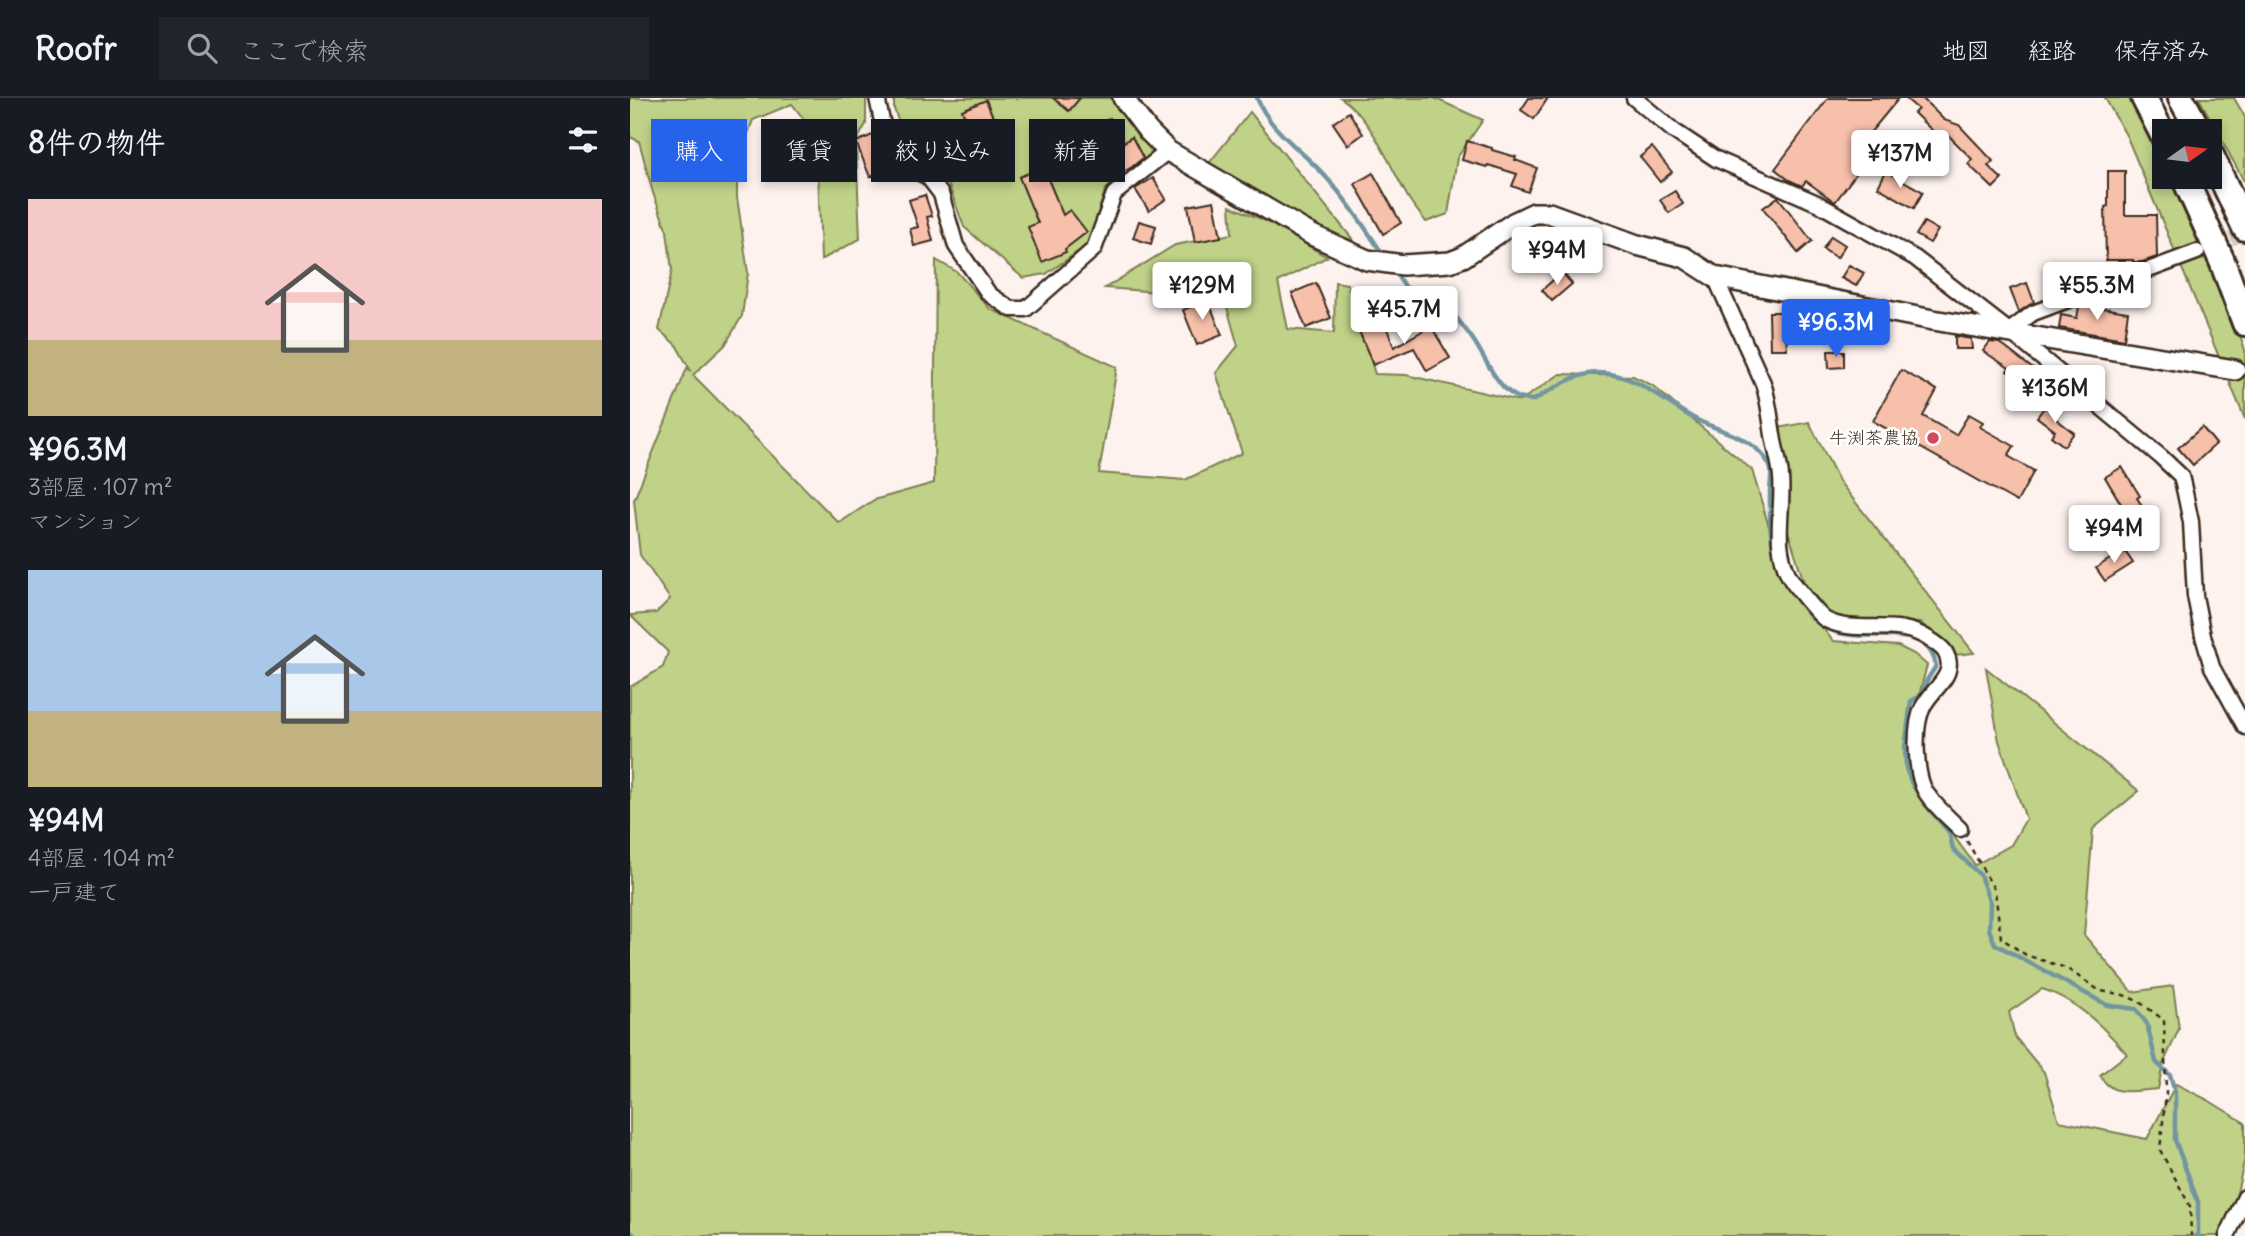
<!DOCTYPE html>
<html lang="ja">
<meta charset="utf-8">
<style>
:root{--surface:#171b24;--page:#20242c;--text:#f1f3f6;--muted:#9ea1a6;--line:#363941;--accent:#2563eb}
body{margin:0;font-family:Delius,"Klee One",sans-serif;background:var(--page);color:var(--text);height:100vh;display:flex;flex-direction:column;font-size:26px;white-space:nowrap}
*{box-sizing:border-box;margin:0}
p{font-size:23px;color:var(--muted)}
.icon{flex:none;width:38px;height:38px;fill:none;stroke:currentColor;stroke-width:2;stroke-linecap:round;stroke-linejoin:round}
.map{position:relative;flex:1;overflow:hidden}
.sheet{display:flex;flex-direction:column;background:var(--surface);width:630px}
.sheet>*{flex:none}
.top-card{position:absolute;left:21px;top:21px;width:665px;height:63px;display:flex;gap:14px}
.needle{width:46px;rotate:76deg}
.fabs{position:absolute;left:1522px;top:21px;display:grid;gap:14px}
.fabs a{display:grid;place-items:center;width:70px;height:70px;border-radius:0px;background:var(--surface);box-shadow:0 4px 10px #0003;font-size:35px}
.price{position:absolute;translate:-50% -60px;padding:0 16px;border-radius:7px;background:#fff;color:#222;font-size:23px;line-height:46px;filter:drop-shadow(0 2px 4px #0008)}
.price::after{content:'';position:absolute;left:50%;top:42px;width:21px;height:16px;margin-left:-10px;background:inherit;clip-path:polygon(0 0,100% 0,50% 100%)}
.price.current{background:var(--accent);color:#fff}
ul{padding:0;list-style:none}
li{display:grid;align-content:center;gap:14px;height:371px;padding:0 28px}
li span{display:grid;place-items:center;height:217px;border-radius:0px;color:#555}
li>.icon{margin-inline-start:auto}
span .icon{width:126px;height:126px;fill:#fffc;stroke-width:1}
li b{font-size:30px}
h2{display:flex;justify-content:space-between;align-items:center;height:84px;padding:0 28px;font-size:30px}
.tag{padding:0 24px;border-radius:0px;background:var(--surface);box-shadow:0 4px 10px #0003;font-size:24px;line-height:63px}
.tag.current{background:var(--accent);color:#fff}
header{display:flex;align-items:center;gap:42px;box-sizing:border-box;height:98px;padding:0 35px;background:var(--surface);border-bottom:2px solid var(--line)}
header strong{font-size:33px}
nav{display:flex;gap:38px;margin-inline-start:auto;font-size:24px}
.search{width:490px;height:63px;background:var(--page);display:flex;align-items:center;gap:18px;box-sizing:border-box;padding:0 24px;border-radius:0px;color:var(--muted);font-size:26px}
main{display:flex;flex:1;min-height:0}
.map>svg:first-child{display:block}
.green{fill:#bfd288;stroke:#7d7e53;stroke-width:2}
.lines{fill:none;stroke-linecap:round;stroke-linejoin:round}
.stream{stroke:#7295a1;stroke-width:4.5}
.building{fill:#f7c0ab;stroke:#3b2a1e;stroke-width:2}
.street-tunnel{stroke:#d6cac4;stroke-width:14;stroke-dasharray:14 7;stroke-linecap:butt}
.street-casing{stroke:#3b2a1e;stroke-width:19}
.secondary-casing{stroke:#3b2a1e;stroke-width:24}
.highway-casing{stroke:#3b2a1e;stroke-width:30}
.path{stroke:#3b2a1e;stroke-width:2.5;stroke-dasharray:5 5;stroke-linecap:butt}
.street{stroke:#fff;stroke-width:14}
.secondary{stroke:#fff;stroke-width:19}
.highway{stroke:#fff;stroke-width:24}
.poi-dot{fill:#d1495b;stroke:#fff;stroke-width:2.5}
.labels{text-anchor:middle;stroke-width:5;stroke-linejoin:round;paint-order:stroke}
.poi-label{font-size:18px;fill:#3b2a1e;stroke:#fff;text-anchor:end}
</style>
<header>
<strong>Roofr</strong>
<div class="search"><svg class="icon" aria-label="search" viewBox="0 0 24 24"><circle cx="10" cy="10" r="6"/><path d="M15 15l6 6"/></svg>ここで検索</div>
<nav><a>地図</a><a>経路</a><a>保存済み</a></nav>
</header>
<main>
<section class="sheet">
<h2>8件の物件<svg class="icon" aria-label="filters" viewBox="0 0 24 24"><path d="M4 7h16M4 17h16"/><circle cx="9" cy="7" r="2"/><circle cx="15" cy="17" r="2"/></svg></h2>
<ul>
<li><span style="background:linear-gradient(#f6c9c9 65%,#c2b280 0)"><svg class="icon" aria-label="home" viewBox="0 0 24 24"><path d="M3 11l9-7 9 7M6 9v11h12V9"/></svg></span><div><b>¥96.3M</b><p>3部屋 · 107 m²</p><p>マンション</p></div></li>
<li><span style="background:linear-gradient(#a9c7e8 65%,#c2b280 0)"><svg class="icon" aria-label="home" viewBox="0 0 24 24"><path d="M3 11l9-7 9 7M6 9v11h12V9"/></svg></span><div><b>¥94M</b><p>4部屋 · 104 m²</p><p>一戸建て</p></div></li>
</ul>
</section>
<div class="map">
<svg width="1615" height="1138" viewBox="0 0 1615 1138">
<rect width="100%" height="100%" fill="#fdf2ee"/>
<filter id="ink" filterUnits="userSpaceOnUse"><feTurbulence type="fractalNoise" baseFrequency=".0143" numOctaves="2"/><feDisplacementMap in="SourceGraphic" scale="14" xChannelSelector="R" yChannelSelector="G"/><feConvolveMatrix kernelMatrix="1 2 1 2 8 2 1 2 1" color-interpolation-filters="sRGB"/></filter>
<g filter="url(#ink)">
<g class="green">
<path d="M0 0H236V26L226 44 230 141 191 162 187 38 162 6 123 22 107 65V99L118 175 112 218 95 247 63 277 209 425 244 402 304 385 306 162 327 174 360 211 487 269 469 375 555 382 612 355 586 275 608 248 594 199 475 190 545 147 602 136 600 108 636 123 697 159 648 184 658 231 704 235 705 184 717 186 745 276 776 277 890 303 930 276 1003 278 1022 287 1122 372 1154 479 1203 543 1268 548 1284 556 1297 567 1281 628 1284 684 1345 767 1381 747 1396 721 1369 643 1356 570 1509 693 1463 731 1454 837 1502 894 1543 888 1549 931 1533 966 1528 991C1506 992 1482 1001 1470 977L1497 956C1475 930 1445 901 1412 891L1379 914 1385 939 1414 974 1429 1023 1517 1041 1546 986 1578 1002 1615 1025V1060L1597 1138H0V589L33 569 38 554 0 517 26 515 40 501 10 457 4 402 57 270 61 273 46 247 29 232 42 172 37 133 23 95 9 43 0 39Z"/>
<path d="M264 0H481L523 55 475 92 459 146 416 176 393 180 334 129 312 69 273 35 264 11Z"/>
<path d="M711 0H804L853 22 827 60 818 116 796 124C791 117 784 109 779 101 761 71 742 20 711 0Z"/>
<path d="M1475 0H1501L1535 63V79H1543L1604 221 1615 252V321L1497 39Z"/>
<path d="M1569 0H1604L1615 19V85Z"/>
<path d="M620 14 724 143 683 129 576 69Z"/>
<path d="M1179 324 1209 383 1344 555 1324 557 1291 525 1204 522 1174 484 1158 433 1157 384 1148 330Z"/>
</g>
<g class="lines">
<g class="stream">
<path d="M627 0C640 33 672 52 695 78 718 103 735 130 754 158"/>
<path d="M763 171C771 183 774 192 789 196 795 197 800 198 805 201 819 209 829 223 839 236 857 258 868 304 904 302 923 291 944 275 968 275 1009 275 1035 307 1069 323 1095 335 1125 339 1140 368 1143 375 1140 386 1140 394 1140 417 1139 442 1147 464"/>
<path d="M1161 493C1175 512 1180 524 1203 533 1234 546 1298 521 1306 568L1297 582 1291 598 1281 603 1275 650 1276 670 1281 684 1294 705 1319 734 1323 751 1350 777 1360 805 1359 831 1365 846 1477 907 1506 911 1517 926 1526 964 1540 977 1545 994V1042L1568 1104V1138"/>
<path d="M0 1133 5 1138"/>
</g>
</g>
<g class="building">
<path d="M423 0H450L439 13Z"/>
<path d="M899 0H918L904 21 891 12Z"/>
<path d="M1198 0H1269L1220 59 1231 69 1205 104 1176 83 1172 88 1159 82 1145 71Z"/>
<path d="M1275 0H1292L1314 22 1329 27 1363 63 1358 68 1372 81 1363 90 1338 66 1342 61 1318 37 1315 45 1284 15 1288 11Z"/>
<path d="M356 2 370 36 346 46 332 12Z"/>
<path d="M719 14 733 36 718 47 703 25Z"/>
<path d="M480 20 494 44 502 39 513 60 502 69 477 83 451 36Z"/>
<path d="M247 35 264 69 240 79 226 44Z"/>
<path d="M837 43 862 50V52L886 59 885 62 907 70 898 94 882 88 887 76 858 67 857 69 832 62Z"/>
<path d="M1022 49 1042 74 1030 84 1010 59Z"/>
<path d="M413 69 433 117 440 112 457 134 435 151 436 154 412 164 398 129 408 125 389 79Z"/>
<path d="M1256 73 1293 94 1284 110 1248 89Z"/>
<path d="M1478 73H1495V117H1526L1527 159 1512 164H1503V162H1476L1475 109 1478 108Z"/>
<path d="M743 75 771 125 753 136 725 86Z"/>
<path d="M523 80 536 101 519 113 505 91Z"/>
<path d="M1045 93 1053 106 1039 115 1030 102Z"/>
<path d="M295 97 302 118 297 119 303 143 284 148 280 131 288 129 279 102Z"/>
<path d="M1148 99 1182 143 1168 155 1133 110Z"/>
<path d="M584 103 591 139 565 144 558 108Z"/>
<path d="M509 123 526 128 521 146 503 140Z"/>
<path d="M1294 124 1308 132 1300 145 1286 137Z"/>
<path d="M922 130 946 158 926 175 902 146Z"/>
<path d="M1201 138 1215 147 1207 160 1193 151Z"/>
<path d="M1219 167 1234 175 1226 188 1211 180Z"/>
<path d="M932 174 942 186 922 203 912 192Z"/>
<path d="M686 185 701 220 676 230 662 195Z"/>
<path d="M1397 185 1404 204 1389 214 1380 191Z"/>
<path d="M578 202 592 237 567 247 553 212Z"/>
<path d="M1453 207 1498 214 1494 241 1429 230 1431 217 1447 220 1449 208Z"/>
<path d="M1139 214H1156V220L1185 219V234L1156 235 1157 251H1140Z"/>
<path d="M754 223 764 249 801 228 820 260 797 273 784 250 743 267 729 233Z"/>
<path d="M1325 238 1341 241 1342 251H1325Z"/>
<path d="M1360 244 1369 245 1376 250 1425 288 1414 300 1391 280 1389 282 1377 273 1379 270 1353 253Z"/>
<path d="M1198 253H1214V269L1199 270Z"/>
<path d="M1271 272 1307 292 1293 318 1326 337 1339 316 1353 324 1350 329 1384 348 1378 358 1404 373 1387 404 1243 323Z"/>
<path d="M1417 306 1429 315 1425 320 1444 335 1434 348 1421 338 1425 333 1407 319Z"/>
<path d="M1572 329 1586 346 1563 367 1548 350Z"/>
<path d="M1492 369 1510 398 1507 400 1518 417 1503 426 1475 379Z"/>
<path d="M1513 431 1521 444 1508 452 1500 440Z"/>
<path d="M1494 452 1503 465 1475 483 1466 470Z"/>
</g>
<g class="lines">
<path class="street-tunnel" d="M1581 149 1615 135"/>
<g class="street-casing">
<g id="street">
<path d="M247 0 252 23 259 39 276 68 298 79 311 96 326 148 359 196 381 211H396L464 151 484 96 538 53"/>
<path d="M1004 0 1044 33 1086 61 1187 105 1285 160 1379 233 1531 359 1551 378 1555 395 1561 424 1565 498 1573 538 1582 569 1615 629"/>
<path d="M1085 179 1133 285C1139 303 1140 319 1143 337 1145 351 1150 365 1151 379 1154 413 1142 444 1159 478 1163 486 1189 518 1196 522 1229 538 1266 519 1299 541 1304 544 1312 549 1315 554 1329 577 1301 591 1293 609 1283 629 1285 678 1297 696 1306 709 1319 720 1330 731"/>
<path d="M1379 233 1403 215 1567 154"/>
<path d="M1597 1138 1615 1099"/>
</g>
</g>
<g class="secondary-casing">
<path id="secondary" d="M493 0 518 33 538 53 682 137 737 162 773 167 820 164 833 159 885 124 904 115H919L1007 147 1054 159 1085 179 1303 222 1605 272"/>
</g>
<g class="highway-casing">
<g id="highway">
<path d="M1514 0 1535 41"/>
<path d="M1551 0 1569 33"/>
<path d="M1580 55 1615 130"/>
<path d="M1554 79 1592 163 1615 225"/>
</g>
</g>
<path class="path" d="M1337 743 1365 793 1371 840 1396 857 1436 870 1470 893 1491 896 1508 903 1534 922 1536 995 1530 1052 1560 1108 1561 1138"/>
<use href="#street" class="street"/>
<use href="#secondary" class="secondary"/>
<use href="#highway" class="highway"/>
</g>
</g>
<circle class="poi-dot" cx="1303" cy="340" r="7"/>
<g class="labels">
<g class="poi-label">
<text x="1289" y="346">牛渕茶農協</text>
</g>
</g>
</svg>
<div class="fabs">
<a><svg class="needle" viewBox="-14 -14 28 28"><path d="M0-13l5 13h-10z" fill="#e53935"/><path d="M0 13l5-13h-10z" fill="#9ea1a6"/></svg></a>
</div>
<b class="price" style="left:1270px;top:92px">¥137M</b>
<b class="price" style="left:927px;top:189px">¥94M</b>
<b class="price" style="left:572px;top:224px">¥129M</b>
<b class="price" style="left:1467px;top:224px">¥55.3M</b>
<b class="price" style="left:774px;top:248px">¥45.7M</b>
<b class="price current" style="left:1206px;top:261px">¥96.3M</b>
<b class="price" style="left:1425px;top:327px">¥136M</b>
<b class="price" style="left:1484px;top:467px">¥94M</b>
<div class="top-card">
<a class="tag current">購入</a>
<a class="tag">賃貸</a>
<a class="tag">絞り込み</a>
<a class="tag">新着</a>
</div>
</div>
</main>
